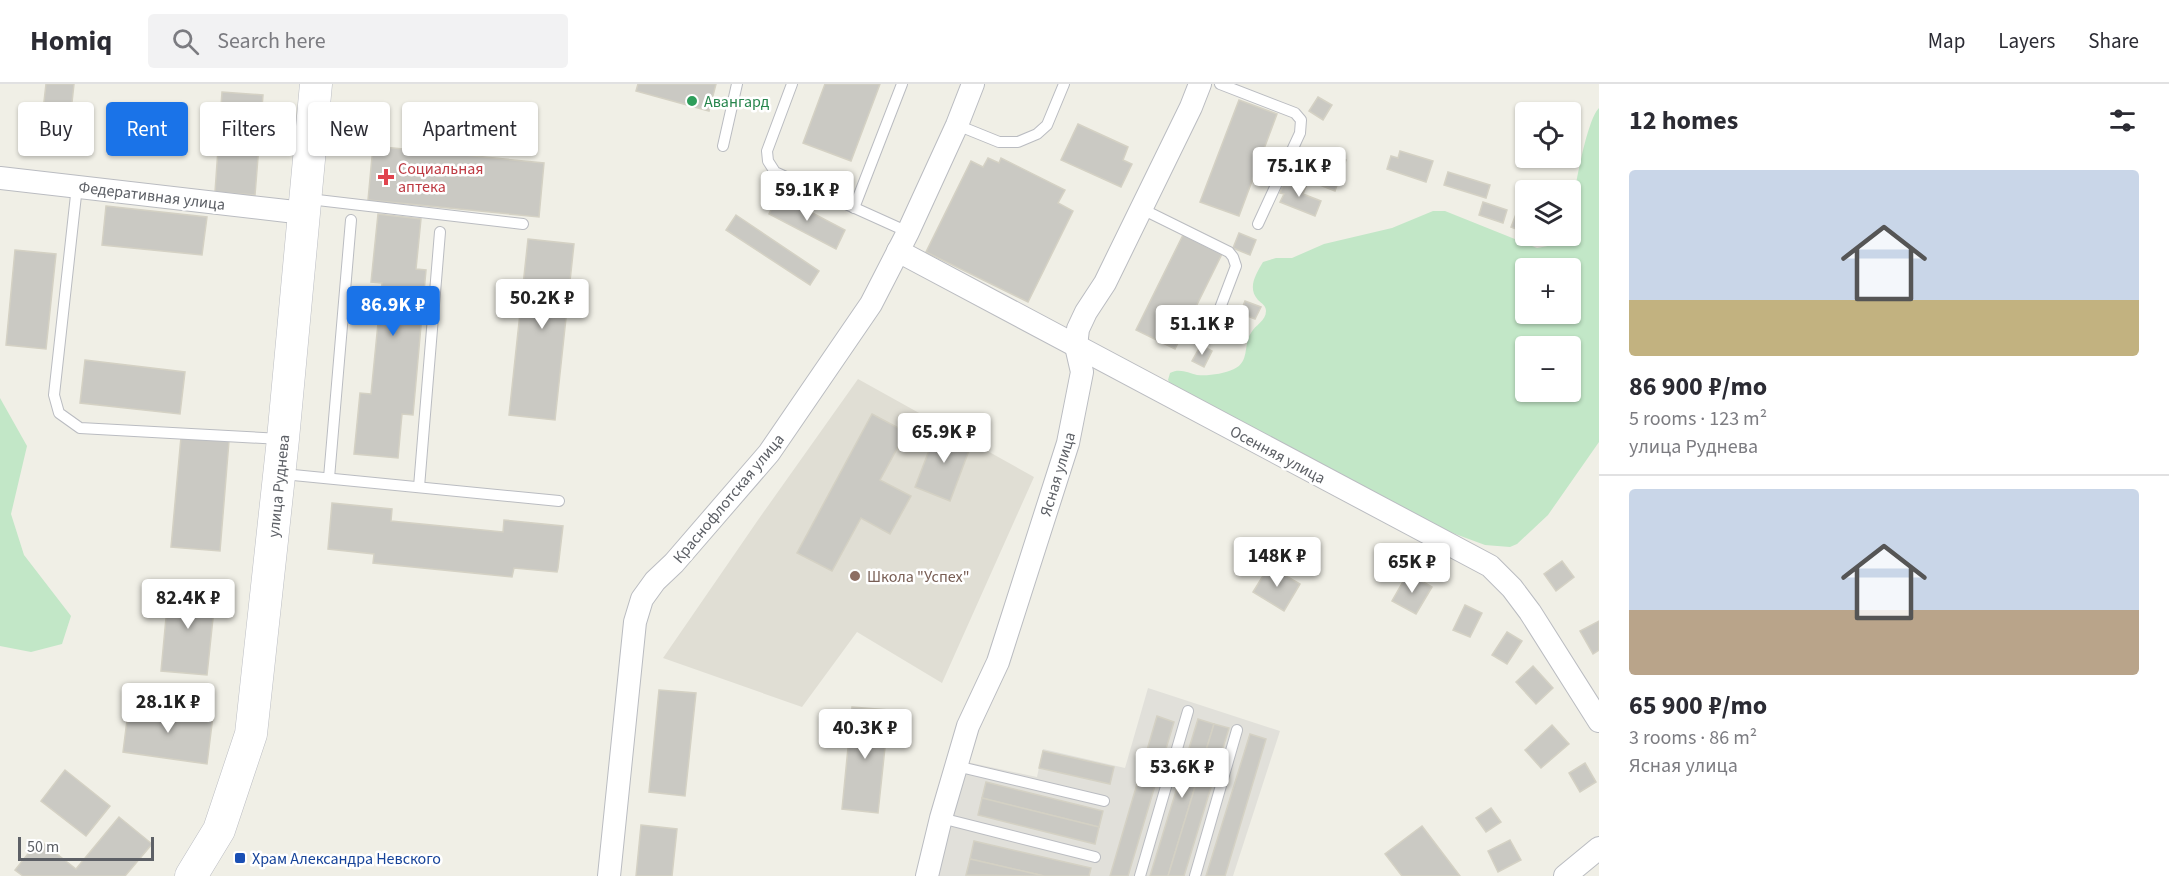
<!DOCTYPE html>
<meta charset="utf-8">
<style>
:root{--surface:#fff;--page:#f2f2f3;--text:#2b2b33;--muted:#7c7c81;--line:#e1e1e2;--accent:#1a73e8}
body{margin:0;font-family:"Source Sans 3",sans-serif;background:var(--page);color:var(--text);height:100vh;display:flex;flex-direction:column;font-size:22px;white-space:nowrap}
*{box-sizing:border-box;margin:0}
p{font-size:20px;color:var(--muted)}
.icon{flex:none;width:33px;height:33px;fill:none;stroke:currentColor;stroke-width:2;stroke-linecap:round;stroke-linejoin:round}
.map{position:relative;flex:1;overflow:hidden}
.panel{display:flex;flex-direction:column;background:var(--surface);width:570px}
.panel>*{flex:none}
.banner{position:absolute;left:18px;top:18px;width:570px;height:54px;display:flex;gap:12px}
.buttons{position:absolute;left:1515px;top:18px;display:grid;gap:12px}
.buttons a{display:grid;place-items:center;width:66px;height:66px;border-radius:6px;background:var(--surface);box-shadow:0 2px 4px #0004;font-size:30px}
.scale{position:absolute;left:18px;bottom:15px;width:136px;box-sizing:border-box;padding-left:6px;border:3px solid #5d6066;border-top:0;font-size:16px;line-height:21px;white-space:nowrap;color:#5d6066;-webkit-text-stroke:4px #fff;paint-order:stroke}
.price{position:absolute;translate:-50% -51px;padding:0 14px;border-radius:6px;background:#fff;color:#222;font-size:20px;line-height:39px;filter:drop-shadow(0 2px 3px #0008)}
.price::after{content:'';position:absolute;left:50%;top:36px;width:18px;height:14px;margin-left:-9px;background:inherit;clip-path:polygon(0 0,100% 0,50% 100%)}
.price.active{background:var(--accent);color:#fff}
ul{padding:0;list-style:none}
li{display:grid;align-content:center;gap:12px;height:318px;padding:0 30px}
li+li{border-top:2px solid var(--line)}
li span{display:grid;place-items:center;height:186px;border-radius:6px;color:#555}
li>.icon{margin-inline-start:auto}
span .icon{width:108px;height:108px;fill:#fffc;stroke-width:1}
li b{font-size:26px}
h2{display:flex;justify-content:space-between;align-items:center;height:72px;padding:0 30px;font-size:26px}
.tag{padding:0 21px;border-radius:6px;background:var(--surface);box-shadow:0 2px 4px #0004;font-size:21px;line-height:54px}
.tag.active{background:var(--accent);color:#fff}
header{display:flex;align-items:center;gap:36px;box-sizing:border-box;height:84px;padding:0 30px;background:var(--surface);border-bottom:2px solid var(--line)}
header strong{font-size:28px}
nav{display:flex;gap:33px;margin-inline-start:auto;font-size:21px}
.search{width:420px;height:54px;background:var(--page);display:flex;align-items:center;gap:15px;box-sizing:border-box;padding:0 21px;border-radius:6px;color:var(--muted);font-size:22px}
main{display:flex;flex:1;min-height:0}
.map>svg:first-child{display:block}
.industrial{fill:#e1e0da}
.education{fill:#e0ded4}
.green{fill:#c2e7c7;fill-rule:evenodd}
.building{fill:#cac9c3;stroke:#d4d1c4;stroke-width:1.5}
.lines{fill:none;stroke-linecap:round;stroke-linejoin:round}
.service-casing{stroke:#babcc1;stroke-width:12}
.minor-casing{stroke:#babcc1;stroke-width:24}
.secondary-casing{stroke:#bbbdc3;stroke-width:33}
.service{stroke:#fff;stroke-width:10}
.minor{stroke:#fff;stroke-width:22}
.secondary{stroke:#fff;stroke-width:32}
.leisure-dot{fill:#2e9e5b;stroke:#fff;stroke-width:2}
.health-dot{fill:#e0444e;stroke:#fff;stroke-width:2}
.education-dot{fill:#8d6e63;stroke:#fff;stroke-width:2}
.transit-dot{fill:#1a4fb4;stroke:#fff;stroke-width:2}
.labels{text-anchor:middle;stroke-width:5;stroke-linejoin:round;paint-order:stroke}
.leisure-label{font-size:16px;fill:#27864d;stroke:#fff;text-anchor:start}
.health-label{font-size:16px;fill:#be3a42;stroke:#fff;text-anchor:start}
.street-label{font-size:16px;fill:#5d6066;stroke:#fff}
.education-label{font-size:16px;fill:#785e54;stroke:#fff;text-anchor:start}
.transit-label{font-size:16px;fill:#164399;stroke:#fff;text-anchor:start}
</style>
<header>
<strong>Homiq</strong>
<div class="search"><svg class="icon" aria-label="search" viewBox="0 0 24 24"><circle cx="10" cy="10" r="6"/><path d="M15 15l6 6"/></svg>Search here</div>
<nav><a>Map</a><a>Layers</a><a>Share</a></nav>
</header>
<main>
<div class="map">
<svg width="1599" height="792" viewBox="0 0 1599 792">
<rect width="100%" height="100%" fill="#f0efe6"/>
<path class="industrial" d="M1148 604 1280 647 1233 792H929L962 677 1037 693 1043 665 1125 684Z"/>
<path class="education" d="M858 295 1034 393 942 599 857 548 802 623 663 574 758 436Z"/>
<g class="green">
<path d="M1599 24V358L1548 431 1517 460 1510 463 1485 461 1439 444 1171 301 1168 296 1170 289C1180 284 1188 289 1197 291 1209 292 1223 290 1234 285 1250 278 1243 261 1251 249 1255 241 1266 237 1266 227 1266 221 1261 219 1258 216 1247 204 1256 190 1263 178L1276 174H1292L1324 160 1392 144 1433 127H1445L1537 164 1553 161 1562 152H1570C1571 144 1569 135 1571 128 1575 106 1586 37 1599 24ZM1526 184H1570V230H1526ZM1526 262H1570V308H1526Z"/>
<path d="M0 314 27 362 11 430 24 471 71 532 62 560 31 568 0 562Z"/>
</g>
<g class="building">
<path d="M46 0H74L67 64 39 61Z"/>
<path d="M638 0H716L709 27 636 7Z"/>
<path d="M825 0H880L851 77 803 59Z"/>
<path d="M222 8 263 11 255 111 215 108Z"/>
<path d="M1318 13 1332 21 1323 36 1309 27Z"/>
<path d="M1239 16 1277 30 1239 132 1200 118Z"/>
<path d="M1078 40 1128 63 1123 76 1132 80 1121 103 1061 76Z"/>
<path d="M373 62 544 79 539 133 368 116Z"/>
<path d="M1400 67 1433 77 1426 98 1387 85 1391 72 1398 74Z"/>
<path d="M1331 71 1346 76 1335 107 1320 101Z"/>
<path d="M988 74 999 79 1001 74 1065 106 1058 119 1073 127 1028 218 926 168 971 77 983 83Z"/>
<path d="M1448 88 1490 101 1486 114 1444 101Z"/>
<path d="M1297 95 1307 100 1303 110 1321 117 1315 132 1280 118 1284 110 1280 109 1284 99 1294 103Z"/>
<path d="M778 111 845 146 836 165 769 130Z"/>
<path d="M1483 118 1507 126 1503 139 1479 131Z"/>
<path d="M106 122 207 133 202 171 102 161Z"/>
<path d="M378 130 421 135 416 185 426 186 413 331 402 330 398 374 354 370 360 309 371 310 382 199 371 198Z"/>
<path d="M1516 130 1526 134 1524 148 1511 143Z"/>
<path d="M736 131 819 187 810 201 726 146Z"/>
<path d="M1239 149 1256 156 1250 171 1233 164Z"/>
<path d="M1183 151 1222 170 1175 265 1136 246Z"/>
<path d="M528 155 574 160 555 336 509 331Z"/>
<path d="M15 166 56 170 46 265 6 261Z"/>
<path d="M1245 217 1261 223 1255 235 1240 229Z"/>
<path d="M1201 261 1212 267 1204 283 1192 277Z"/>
<path d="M85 276 185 288 180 330 80 319Z"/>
<path d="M872 330 906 348 880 396 911 412 890 450 861 434 832 487 797 469Z"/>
<path d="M938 343 973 356 950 417 915 403Z"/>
<path d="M181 353 229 357 220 467 171 463Z"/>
<path d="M332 419 392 425 391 437 503 448 504 436 563 442 558 484 557 488 514 484 512 493 373 479 374 470 328 465Z"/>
<path d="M1562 477 1574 493 1556 507 1544 490Z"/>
<path d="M1269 482 1300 500 1284 527 1253 508Z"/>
<path d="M1408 489 1432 503 1416 530 1392 517Z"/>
<path d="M169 502 216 506 207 591 161 587Z"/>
<path d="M1465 521 1482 529 1470 553 1453 546Z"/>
<path d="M1599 537V566L1593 570 1580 547Z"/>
<path d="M1507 548 1522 557 1507 580 1492 571Z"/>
<path d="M1533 582 1553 604 1536 620 1516 598Z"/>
<path d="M659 606 696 609 685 712 649 708Z"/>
<path d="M129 620 213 632 207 680 123 668Z"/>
<path d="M852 623 889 626 878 729 842 725Z"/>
<path d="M1157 632 1174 638 1128 792H1110Z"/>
<path d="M1198 635 1214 640 1168 792H1150Z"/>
<path d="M1214 640 1229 644 1184 792H1168Z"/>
<path d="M1552 641 1569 660 1541 684 1525 666Z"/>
<path d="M1250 650 1266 655 1225 792H1206Z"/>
<path d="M1043 667 1114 683 1110 700 1039 684Z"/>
<path d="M1585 679 1596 698 1580 708 1569 689Z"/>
<path d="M65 686 110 722 86 752 41 717Z"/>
<path d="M986 698 1103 727 1099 743 982 714Z"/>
<path d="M982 714 1099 743 1095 760 978 731Z"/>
<path d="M1491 724 1501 738 1486 748 1476 734Z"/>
<path d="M119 733 152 760 125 792H23L15 786 39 756 76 785Z"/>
<path d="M641 741 677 745 672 792H636Z"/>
<path d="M1422 742 1460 792H1402L1385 770Z"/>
<path d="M1510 756 1521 776 1498 788 1488 767Z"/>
<path d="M974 757 1091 784 1089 792H1044L970 775Z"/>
<path d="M970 775 1044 792 966 791Z"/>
</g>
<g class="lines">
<g class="service-casing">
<g id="service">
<path d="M792 0 767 67 768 77 775 88 908 148"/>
<path d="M1220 0 1295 29 1301 36 1300 49 1258 140"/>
<path d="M957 41 999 58H1018L1037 50 1047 41 1064 0"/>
<path d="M723 62 737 0"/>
<path d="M77 102 54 311 59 329 80 344 281 355"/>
<path d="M309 115 523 140"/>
<path d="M854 124 902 0"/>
<path d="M1142 125 1229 168 1233 173 1236 182 1214 240"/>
<path d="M283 390 559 417"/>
<path d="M329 394 351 136"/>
<path d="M419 403 440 148"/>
<path d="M956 682 1104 717"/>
<path d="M941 734 1095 773"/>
<path d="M1140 792 1188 627"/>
<path d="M1195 792 1237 646"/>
</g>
</g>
<g class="minor-casing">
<g id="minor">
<path d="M0 94 304 129"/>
<path d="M898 167 1490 482 1512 504 1530 528 1599 637"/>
<path d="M609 792 635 538 642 515 655 497 674 479 769 369 871 220 908 148 957 41 973 0"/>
<path d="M927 792 941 734 968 642 998 578 1068 359 1082 288 1076 262 1078 245 1086 228 1105 199 1191 23 1200 0"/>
<path d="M1565 792 1599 764"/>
</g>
</g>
<g class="secondary-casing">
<path id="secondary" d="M191 792 219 746 251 650 283 355 316 0"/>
</g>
<use href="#service" class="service"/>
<use href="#minor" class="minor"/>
<use href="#secondary" class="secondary"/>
</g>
<circle class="leisure-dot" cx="692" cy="17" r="6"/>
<path class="health-dot" d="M383 84h6v6h6v6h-6v6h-6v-6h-6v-6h6z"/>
<circle class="education-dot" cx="855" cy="492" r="6"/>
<rect class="transit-dot" x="234" y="768" width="12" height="12" rx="3"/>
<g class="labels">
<g class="leisure-label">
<text x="704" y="23">Авангард</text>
</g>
<g class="health-label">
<text x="398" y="90">Социальная<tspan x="398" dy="18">аптека</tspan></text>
</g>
<g class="street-label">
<text transform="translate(152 111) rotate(7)" y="6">Федеративная улица</text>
<text transform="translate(1278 370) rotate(28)" y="6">Осенняя улица</text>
<text transform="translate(1057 390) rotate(-73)" y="6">Ясная улица</text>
<text transform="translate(278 402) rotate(-84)" y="6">улица Руднева</text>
<text transform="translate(728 414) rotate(-50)" y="6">Краснофлотская улица</text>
</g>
<g class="education-label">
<text x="867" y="498">Школа "Успех"</text>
</g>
<g class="transit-label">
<text x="252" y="780">Храм Александра Невского</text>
</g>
</g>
</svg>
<div class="buttons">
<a><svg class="icon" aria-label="locate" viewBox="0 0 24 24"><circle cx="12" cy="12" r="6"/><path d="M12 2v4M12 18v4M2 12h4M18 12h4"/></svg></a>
<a><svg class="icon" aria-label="layers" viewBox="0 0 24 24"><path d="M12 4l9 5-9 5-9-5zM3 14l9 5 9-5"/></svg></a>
<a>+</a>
<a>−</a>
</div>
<div class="scale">50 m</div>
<b class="price" style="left:1299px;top:114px">75.1K ₽</b>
<b class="price" style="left:807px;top:138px">59.1K ₽</b>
<b class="price" style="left:542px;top:246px">50.2K ₽</b>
<b class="price active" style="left:393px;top:253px">86.9K ₽</b>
<b class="price" style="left:1202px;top:272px">51.1K ₽</b>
<b class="price" style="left:944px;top:380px">65.9K ₽</b>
<b class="price" style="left:1277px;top:504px">148K ₽</b>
<b class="price" style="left:1412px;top:510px">65K ₽</b>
<b class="price" style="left:188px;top:546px">82.4K ₽</b>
<b class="price" style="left:168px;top:650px">28.1K ₽</b>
<b class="price" style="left:865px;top:676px">40.3K ₽</b>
<b class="price" style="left:1182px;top:715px">53.6K ₽</b>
<div class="banner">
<a class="tag">Buy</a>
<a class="tag active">Rent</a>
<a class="tag">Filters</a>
<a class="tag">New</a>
<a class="tag">Apartment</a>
</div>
</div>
<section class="panel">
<h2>12 homes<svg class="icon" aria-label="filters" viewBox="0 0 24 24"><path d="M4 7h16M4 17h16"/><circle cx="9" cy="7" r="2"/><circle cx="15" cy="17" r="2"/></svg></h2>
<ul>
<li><span style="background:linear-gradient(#c9d6e8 70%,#c2b280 0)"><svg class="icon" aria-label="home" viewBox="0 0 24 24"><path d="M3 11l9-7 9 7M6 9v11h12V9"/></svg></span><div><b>86 900 ₽/mo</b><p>5 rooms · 123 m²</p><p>улица Руднева</p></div></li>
<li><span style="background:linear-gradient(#c9d6e8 65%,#b9a48a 0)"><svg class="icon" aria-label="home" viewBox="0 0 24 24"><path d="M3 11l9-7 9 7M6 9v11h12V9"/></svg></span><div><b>65 900 ₽/mo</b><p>3 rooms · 86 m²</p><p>Ясная улица</p></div></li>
</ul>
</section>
</main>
